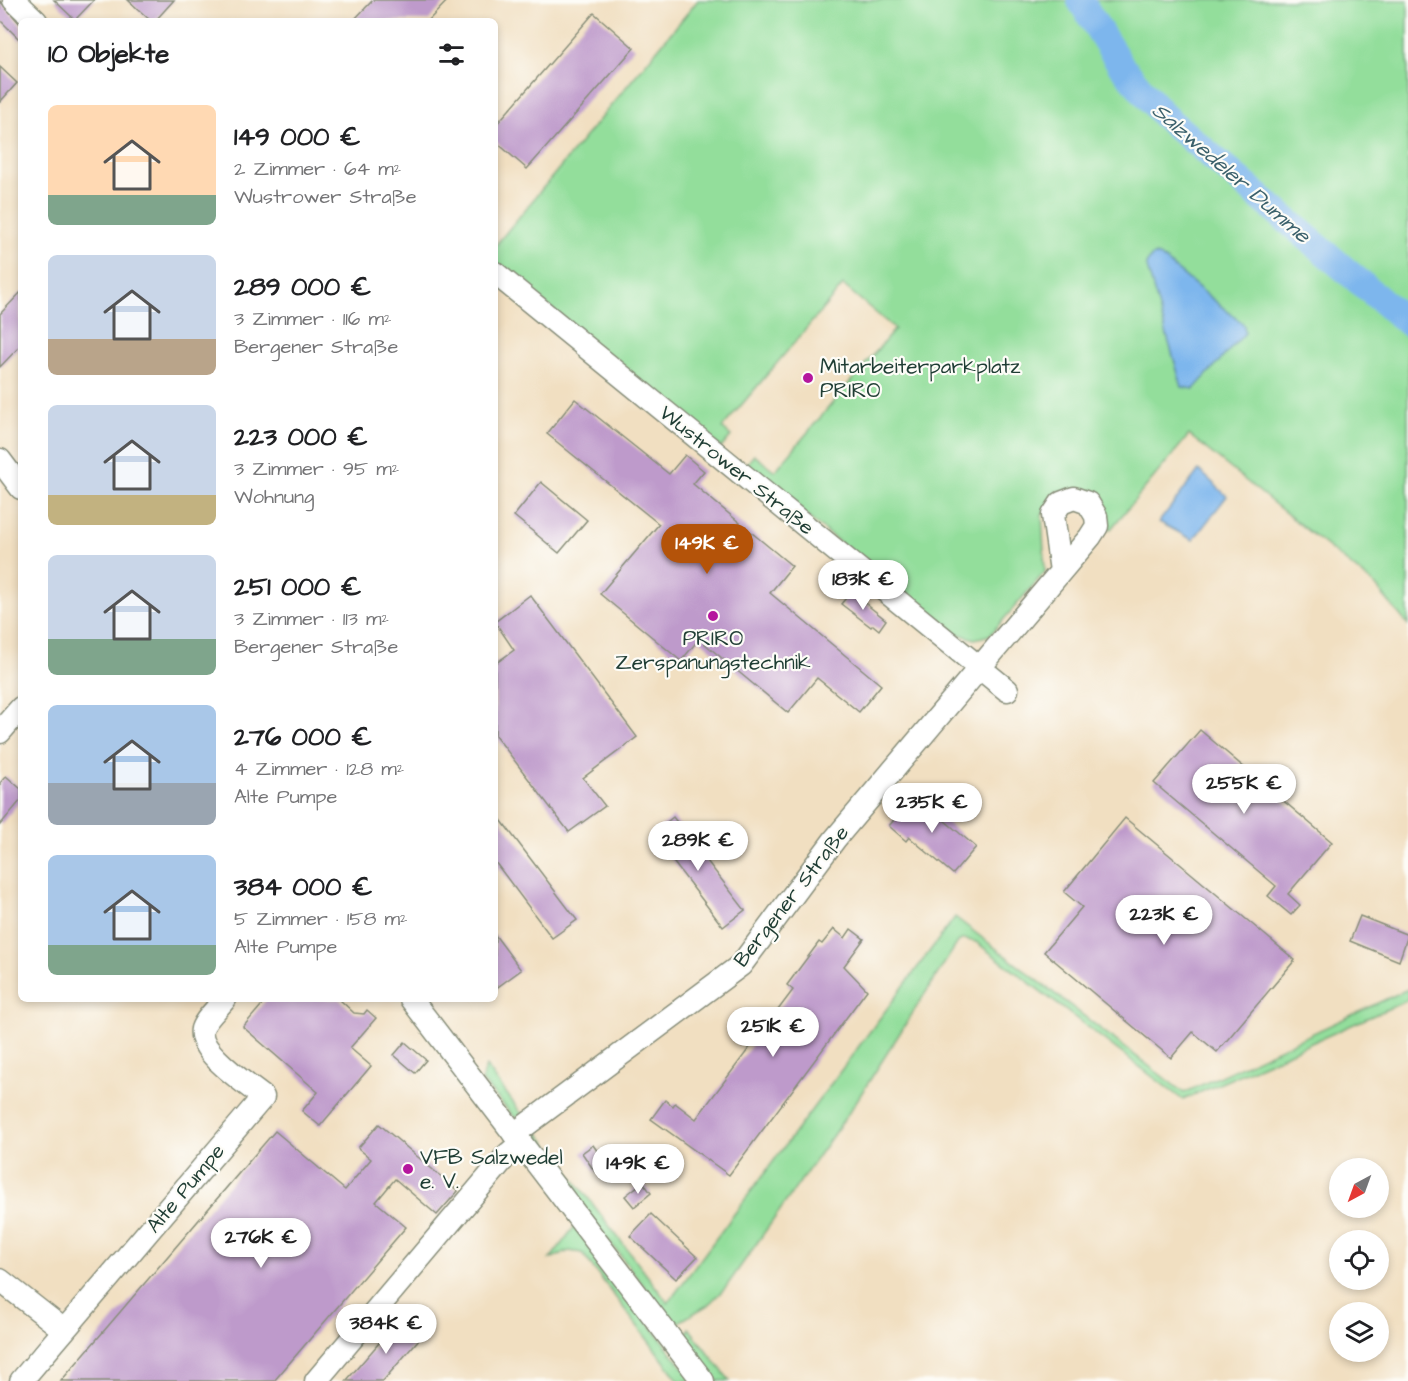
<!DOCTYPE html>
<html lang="de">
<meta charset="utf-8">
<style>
:root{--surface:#fff;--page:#f2f2f2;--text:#202124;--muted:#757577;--accent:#b45309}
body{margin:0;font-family:"Architects Daughter",sans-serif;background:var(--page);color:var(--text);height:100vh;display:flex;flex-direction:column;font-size:22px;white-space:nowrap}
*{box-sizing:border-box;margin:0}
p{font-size:20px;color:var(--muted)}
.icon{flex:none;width:33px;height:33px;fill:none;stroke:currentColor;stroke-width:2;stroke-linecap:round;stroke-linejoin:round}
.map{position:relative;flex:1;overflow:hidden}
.drawer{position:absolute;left:18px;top:18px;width:480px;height:984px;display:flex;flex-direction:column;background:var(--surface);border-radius:9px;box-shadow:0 3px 9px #0003}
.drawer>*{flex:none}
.needle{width:39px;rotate:221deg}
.tools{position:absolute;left:1329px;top:1158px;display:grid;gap:12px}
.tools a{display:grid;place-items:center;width:60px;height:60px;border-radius:50%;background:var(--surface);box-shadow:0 3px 9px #0003;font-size:30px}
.price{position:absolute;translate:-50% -51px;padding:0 14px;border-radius:21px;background:#fff;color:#222;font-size:20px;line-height:39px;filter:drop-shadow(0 2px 3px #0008)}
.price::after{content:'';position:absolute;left:50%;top:36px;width:18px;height:14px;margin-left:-9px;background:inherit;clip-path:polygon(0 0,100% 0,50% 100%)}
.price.on{background:var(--accent);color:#fff}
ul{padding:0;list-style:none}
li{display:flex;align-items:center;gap:18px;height:150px;padding:0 30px}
li span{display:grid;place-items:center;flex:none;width:168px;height:120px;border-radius:9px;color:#555}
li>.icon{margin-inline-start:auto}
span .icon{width:72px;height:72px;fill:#fffc;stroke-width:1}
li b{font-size:26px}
h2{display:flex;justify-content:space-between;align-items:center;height:72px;padding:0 30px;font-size:26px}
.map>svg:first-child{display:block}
.green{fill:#93de9b;stroke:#598e68;stroke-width:1.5}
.water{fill:#7db6ed;stroke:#4e7a90;stroke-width:1.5}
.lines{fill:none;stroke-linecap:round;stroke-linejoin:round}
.river{stroke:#7db6ed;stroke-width:27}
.building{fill:#be9acb}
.minor-casing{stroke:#888e7a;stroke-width:25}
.minor{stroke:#fff;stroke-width:22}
.poi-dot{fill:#b5179e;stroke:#fdfcf7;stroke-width:2}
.labels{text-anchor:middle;stroke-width:4.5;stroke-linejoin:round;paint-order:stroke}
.poi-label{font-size:21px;fill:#1f3d34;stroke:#fdfcf7;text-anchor:start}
.street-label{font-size:21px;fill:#1f3d34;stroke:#fdfcf7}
.water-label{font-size:22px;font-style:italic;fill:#3b616c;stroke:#fdfcf7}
</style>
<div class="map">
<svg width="1408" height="1381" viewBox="0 0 1408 1381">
<rect width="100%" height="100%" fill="#fdfcf7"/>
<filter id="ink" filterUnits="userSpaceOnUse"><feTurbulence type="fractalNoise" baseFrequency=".0167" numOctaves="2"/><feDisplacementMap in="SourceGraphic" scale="12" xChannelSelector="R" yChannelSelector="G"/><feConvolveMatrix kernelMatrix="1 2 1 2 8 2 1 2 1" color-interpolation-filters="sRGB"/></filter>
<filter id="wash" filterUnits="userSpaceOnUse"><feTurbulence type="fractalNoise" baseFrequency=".008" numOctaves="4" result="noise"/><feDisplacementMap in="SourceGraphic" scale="24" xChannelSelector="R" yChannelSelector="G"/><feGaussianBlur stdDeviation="1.35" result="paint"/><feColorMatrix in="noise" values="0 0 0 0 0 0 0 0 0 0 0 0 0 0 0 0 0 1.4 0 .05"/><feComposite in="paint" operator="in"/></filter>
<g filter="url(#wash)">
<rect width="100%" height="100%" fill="#f1dfc1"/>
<g class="green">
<path d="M698 0H1408V625L1375 585 1189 435 1110 530 1087 493 1057 491 1042 515 1045 572 990 635 975 639 955 633 744 467 754 455 775 471 895 329 843 285 722 428 731 436 721 448 495 263V246Z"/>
<path d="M955 917 1184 1093 1408 989V1000L1183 1100 976 942 963 939 958 942 852 1108 726 1287 708 1305 674 1325 534 1144 538 1132 668 1303Z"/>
<path d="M486 1066 524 1117H514L482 1081Z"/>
<path d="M575 1226 693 1381H679L582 1253 569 1251 550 1259Z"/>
<path d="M689 1328 730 1381H711L683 1341Z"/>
</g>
<g class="water">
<path d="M1153 255 1160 256 1244 325 1245 333 1194 389 1182 387 1146 264Z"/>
<path d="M1199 470 1227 496 1193 540 1159 522Z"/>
</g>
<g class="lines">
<path class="river" d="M1080 0 1120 64 1164 116 1408 323"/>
</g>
<g id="blocks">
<g class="building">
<path d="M54 0H94L75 20Z"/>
<path d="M128 0H174L155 21H151Z"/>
<path d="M373 0H448L428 21H353Z"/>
<path d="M0 1 21 25V41L0 20Z"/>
<path d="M594 13 634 48 527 169 495 141V126Z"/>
<path d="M0 67 17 83 0 102Z"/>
<path d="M21 292V345L0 367V314Z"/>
<path d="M575 399 669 474 685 455 704 471 693 484 792 566 770 593 881 685 859 712 817 678 788 713 699 639 681 661 600 594 659 524 547 434Z"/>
<path d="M541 482 587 520 559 553 514 516Z"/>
<path d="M851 592 886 620 879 630 873 625 871 627 841 604Z"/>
<path d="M530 595 637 737 583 778 605 806 569 832 495 735V664L514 650 495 622Z"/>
<path d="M1200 730 1332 842 1288 894 1300 905 1291 915 1268 896 1276 886 1154 783Z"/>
<path d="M6 776 21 789V800L0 825V783Z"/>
<path d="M917 792 935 807 932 810 976 847 953 874 909 837 906 841 889 826Z"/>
<path d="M495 812 577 920 552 938 495 862Z"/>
<path d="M673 817 745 910 723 927 652 834Z"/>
<path d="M1125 818 1295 960 1217 1052 1193 1032 1171 1058 1044 952 1082 907 1064 892Z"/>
<path d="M1360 916 1408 935 1399 961 1350 941Z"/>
<path d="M834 929 845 938 851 929 864 939 844 966 867 990 729 1175 651 1119 665 1100 673 1106 675 1103 696 1119 793 990 787 985 819 942 822 944Z"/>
<path d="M495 935 521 970 495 989Z"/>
<path d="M267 999H339L354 1013 364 1014 367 1010 376 1018 350 1048 371 1066 320 1126 302 1111 318 1092 243 1027Z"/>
<path d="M405 1042 426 1060 415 1073 394 1055Z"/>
<path d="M379 1124 458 1191 437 1215 395 1179 376 1202 406 1227 274 1381H61L275 1131 345 1190 371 1159 358 1148Z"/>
<path d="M593 1145 606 1163 595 1172 582 1153Z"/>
<path d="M643 1182 651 1193 634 1207 625 1196Z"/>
<path d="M651 1214 697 1257 676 1279 630 1236Z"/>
<path d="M399 1320 420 1338 383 1381H346Z"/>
</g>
</g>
</g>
<g filter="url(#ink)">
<use href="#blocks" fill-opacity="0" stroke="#888e7a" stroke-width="1.5"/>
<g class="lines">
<g class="minor-casing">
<g id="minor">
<path d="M14 0 36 21"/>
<path d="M495 273 1007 690"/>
<path d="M0 460 21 488"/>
<path d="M0 732 21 708"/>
<path d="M411 999 703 1381"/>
<path d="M514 1134 741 965 835 839 1090 537 1097 526 1096 516 1088 503 1074 498 1061 503 1053 515 1061 571"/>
<path d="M0 1280 64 1330"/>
<path d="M21 1381 263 1097C247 1084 197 1052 202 1029 205 1019 219 1007 225 999"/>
<path d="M316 1381 507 1155 521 1143"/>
</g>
</g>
<use href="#minor" class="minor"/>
</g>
</g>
<g class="poi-dot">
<circle cx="808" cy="378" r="6"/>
<circle cx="713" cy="616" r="6"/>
<circle cx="408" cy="1169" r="6"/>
</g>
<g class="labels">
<g class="poi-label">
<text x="820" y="373">Mitarbeiterparkplatz<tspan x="820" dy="24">PRIRO</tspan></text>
<text x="713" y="645" text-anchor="middle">PRIRO<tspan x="713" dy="24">Zerspanungstechnik</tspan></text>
<text x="420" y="1164">VFB Salzwedel<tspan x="420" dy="24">e. V.</tspan></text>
</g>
<g class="street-label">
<text transform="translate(737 470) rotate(39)" y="7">Wustrower Straße</text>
<text transform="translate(791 896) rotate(-52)" y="7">Bergener Straße</text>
<text transform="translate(185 1188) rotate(-50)" y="7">Alte Pumpe</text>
</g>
<g class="water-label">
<text transform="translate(1232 172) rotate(41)" y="8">Salzwedeler Dumme</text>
</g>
</g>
</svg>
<div class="tools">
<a><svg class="needle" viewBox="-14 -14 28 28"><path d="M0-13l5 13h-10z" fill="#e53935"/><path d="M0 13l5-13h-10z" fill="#757577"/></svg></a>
<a><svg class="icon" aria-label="locate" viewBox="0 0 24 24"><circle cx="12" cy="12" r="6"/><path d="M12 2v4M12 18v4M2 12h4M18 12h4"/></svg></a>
<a><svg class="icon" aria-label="layers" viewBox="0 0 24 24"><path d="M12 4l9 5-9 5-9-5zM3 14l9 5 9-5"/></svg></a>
</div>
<b class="price on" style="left:707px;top:575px">149K €</b>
<b class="price" style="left:863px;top:611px">183K €</b>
<b class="price" style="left:1244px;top:815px">255K €</b>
<b class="price" style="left:932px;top:834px">235K €</b>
<b class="price" style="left:698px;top:872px">289K €</b>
<b class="price" style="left:1164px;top:946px">223K €</b>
<b class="price" style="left:773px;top:1058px">251K €</b>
<b class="price" style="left:638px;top:1195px">149K €</b>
<b class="price" style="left:261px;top:1269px">276K €</b>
<b class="price" style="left:386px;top:1355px">384K €</b>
<section class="drawer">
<h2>10 Objekte<svg class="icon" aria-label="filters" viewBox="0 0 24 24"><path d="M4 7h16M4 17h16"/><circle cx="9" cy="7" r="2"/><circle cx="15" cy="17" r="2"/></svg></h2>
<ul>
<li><span style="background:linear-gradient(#ffd9b3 75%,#7fa58c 0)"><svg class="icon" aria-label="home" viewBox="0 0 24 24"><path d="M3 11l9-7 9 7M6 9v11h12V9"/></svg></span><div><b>149 000 €</b><p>2 Zimmer · 64 m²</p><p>Wustrower Straße</p></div></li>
<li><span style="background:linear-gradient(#c9d6e8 70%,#b9a48a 0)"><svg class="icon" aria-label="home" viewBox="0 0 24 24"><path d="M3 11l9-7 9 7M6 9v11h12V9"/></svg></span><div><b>289 000 €</b><p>3 Zimmer · 116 m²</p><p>Bergener Straße</p></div></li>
<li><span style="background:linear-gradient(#c9d6e8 75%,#c2b280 0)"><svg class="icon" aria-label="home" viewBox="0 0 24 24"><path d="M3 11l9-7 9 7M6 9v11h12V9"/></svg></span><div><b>223 000 €</b><p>3 Zimmer · 95 m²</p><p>Wohnung</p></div></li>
<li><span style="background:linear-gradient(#c9d6e8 70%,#7fa58c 0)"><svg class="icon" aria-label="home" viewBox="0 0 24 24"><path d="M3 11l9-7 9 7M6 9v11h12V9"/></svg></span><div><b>251 000 €</b><p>3 Zimmer · 113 m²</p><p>Bergener Straße</p></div></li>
<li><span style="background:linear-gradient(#a9c7e8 65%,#9aa5b1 0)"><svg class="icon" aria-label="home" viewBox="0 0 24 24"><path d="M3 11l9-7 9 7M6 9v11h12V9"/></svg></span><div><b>276 000 €</b><p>4 Zimmer · 128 m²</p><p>Alte Pumpe</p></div></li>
<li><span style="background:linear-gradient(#a9c7e8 75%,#7fa58c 0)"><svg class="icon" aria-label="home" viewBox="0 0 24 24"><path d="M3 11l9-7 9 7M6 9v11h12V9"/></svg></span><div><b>384 000 €</b><p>5 Zimmer · 158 m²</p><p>Alte Pumpe</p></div></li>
</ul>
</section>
</div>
